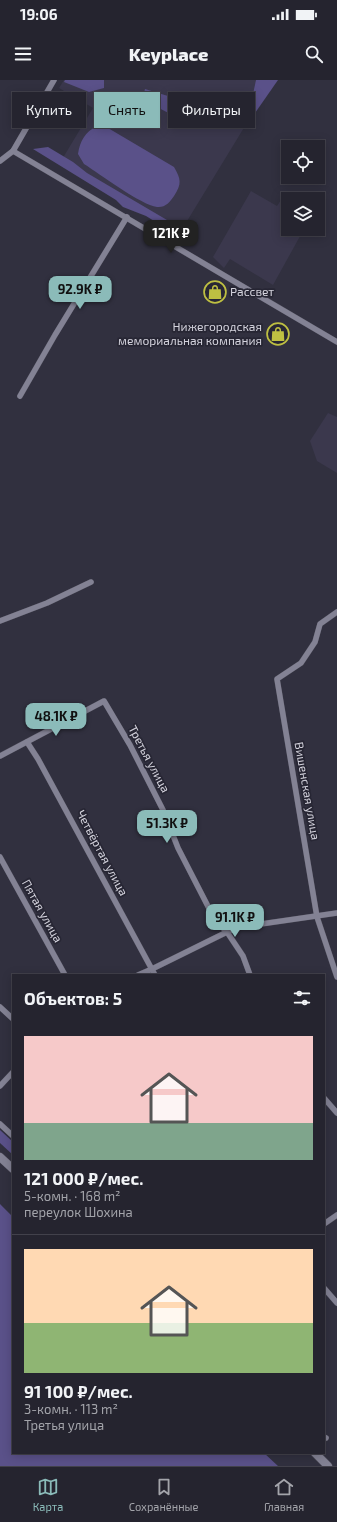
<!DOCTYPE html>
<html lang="ru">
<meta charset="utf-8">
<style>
:root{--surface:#25242f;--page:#31303b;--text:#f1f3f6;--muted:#a3a4aa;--line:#42414b;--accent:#8bbbb9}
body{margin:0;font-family:"Exo 2",sans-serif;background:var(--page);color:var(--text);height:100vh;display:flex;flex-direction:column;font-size:15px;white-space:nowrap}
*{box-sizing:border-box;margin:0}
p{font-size:13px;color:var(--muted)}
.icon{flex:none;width:22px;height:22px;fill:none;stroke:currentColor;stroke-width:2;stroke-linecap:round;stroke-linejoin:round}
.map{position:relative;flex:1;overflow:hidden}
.sheet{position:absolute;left:12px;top:894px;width:313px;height:480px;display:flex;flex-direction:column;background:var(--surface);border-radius:0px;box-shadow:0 2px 10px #0003,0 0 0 1px var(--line)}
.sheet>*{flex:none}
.top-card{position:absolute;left:12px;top:12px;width:313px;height:36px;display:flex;gap:8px}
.tools{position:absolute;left:281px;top:60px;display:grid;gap:8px}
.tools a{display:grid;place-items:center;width:44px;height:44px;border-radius:0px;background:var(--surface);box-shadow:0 2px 10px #0003,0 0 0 1px var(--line);font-size:20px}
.price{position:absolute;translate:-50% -34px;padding:0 9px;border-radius:8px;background:var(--accent);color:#111;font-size:13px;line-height:26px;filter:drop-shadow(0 1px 2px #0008)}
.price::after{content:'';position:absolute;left:50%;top:24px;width:12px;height:9px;margin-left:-6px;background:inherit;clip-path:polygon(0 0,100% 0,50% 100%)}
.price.on{background:#222;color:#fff}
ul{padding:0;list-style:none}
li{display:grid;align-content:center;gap:8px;height:212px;padding:0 12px}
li+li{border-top:1px solid var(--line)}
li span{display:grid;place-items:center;height:124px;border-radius:0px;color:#555}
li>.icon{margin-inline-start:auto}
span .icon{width:72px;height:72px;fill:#fffc;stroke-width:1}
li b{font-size:17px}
h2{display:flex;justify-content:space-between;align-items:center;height:48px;padding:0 12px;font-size:17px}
.tag{padding:0 14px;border-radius:0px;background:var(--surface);box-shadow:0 2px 10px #0003,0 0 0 1px var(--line);font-size:14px;line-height:36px}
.tag.on{background:var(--accent);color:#111}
.status{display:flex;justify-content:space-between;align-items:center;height:28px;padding:0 20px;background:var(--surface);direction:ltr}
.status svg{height:11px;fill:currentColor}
header{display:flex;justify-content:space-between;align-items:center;height:52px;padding:0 12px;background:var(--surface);font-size:18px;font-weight:800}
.menu{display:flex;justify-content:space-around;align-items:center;height:56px;border-top:1px solid var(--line);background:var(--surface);font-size:11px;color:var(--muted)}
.menu a{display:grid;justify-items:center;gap:2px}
.menu .on{color:var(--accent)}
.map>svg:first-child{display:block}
.built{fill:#3b384d}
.green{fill:#5a5189}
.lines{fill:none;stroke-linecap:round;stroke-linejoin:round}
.minor-casing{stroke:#4d4c59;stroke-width:6}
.secondary-casing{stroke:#4d4c59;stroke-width:9}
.minor{stroke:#838294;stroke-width:5.5}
.secondary{stroke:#838294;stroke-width:8}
.labels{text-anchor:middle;stroke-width:3.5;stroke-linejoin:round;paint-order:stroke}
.poi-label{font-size:12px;fill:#d4d3dd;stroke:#272634;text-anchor:start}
.street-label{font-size:12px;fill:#d4d3dd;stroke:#272634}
</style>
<div class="status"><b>19:06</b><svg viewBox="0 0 49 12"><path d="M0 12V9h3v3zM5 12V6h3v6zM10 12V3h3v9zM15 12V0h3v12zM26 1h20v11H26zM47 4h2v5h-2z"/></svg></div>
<header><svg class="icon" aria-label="menu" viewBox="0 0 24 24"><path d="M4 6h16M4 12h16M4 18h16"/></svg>Keyplace<svg class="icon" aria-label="search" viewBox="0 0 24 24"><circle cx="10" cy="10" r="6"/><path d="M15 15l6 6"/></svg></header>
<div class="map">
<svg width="337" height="1386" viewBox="0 0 337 1386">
<rect width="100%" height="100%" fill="#31303f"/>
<g class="built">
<path d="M64 0H273L181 151 61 81 93 28 59 8Z"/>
<path d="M251 111 277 126 281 120 288 124V149H304L273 205 230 179 224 188 213 177Z"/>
<path d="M328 333 337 337V393L317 381 310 361Z"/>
</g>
<g class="green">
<path d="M65 0H104V8L89 12 64 2Z"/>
<path d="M256 0H278L253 36 249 33Z"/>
<path d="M145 9 168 16 200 43 180 39 155 26 143 39 141 24Z"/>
<path d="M97 46 108 48 174 87C181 99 182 104 174 116 170 122 165 128 157 127 141 125 100 94 84 84L78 74C80 61 85 52 97 46Z"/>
<path d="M48 67 73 82 87 93 184 150 180 157 146 136 123 127 116 120 33 69Z"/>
<path d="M0 1050 13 1062V1075L0 1063Z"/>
<path d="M0 1124 13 1137V1373H264L278 1386H0Z"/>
</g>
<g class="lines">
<g class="minor-casing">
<g id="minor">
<path d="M13 71 337 262"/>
<path d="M0 81 13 71 54 0"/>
<path d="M20 316 55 255 127 137"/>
<path d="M337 532 320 544 315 562 301 583 277 599 317 837 337 897"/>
<path d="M0 541 47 523 91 502"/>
<path d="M27 662 38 679 155 895"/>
<path d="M0 676 104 621 130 665 163 730 178 768 215 840 227 852 243 876 250 895"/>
<path d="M0 777 65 895"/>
<path d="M138 895 152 889 227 852 240 847 337 833"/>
<path d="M0 927 13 939"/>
<path d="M0 1006 13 992"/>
<path d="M324 1018 337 1033"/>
<path d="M0 1044 13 1056"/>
<path d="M324 1144 337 1135"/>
<path d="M324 1208 337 1223"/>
<path d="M324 1357 326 1358"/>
</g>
</g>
<g class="secondary-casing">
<g id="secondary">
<path d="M0 1077 13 1089"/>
<path d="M315 1373 328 1386"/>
</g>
</g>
<use href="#minor" class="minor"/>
<use href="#secondary" class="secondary"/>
</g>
<defs>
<g id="shop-ring" transform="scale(1.15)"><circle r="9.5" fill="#272634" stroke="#bebf42" stroke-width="1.5"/><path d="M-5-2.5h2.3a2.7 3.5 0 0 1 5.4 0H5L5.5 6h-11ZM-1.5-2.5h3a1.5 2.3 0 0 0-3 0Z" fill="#bebf42"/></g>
</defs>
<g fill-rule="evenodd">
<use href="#shop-ring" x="215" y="212"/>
<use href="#shop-ring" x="278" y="254"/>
</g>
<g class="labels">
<g class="poi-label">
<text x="230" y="216">Рассвет</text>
<text x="262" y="251" text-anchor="end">Нижегородская<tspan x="262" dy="14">мемориальная компания</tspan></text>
</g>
<g class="street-label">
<text transform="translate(149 679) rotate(62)" y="4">Третья улица</text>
<text transform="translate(307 711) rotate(80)" y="4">Вишенская улица</text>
<text transform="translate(102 773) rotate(62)" y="4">Четвёртая улица</text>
<text transform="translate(42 831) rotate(61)" y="4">Пятая улица</text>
</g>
</g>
</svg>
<div class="tools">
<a><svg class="icon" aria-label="locate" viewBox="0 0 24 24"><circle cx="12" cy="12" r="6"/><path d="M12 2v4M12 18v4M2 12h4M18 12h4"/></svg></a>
<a><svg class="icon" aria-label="layers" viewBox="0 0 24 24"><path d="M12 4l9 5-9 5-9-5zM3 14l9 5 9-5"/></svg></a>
</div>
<b class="price on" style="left:171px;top:174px">121K ₽</b>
<b class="price" style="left:80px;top:230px">92.9K ₽</b>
<b class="price" style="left:56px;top:657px">48.1K ₽</b>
<b class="price" style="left:167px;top:764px">51.3K ₽</b>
<b class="price" style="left:235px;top:858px">91.1K ₽</b>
<div class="top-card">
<a class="tag">Купить</a>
<a class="tag on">Снять</a>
<a class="tag">Фильтры</a>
</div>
<section class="sheet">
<h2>Объектов: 5<svg class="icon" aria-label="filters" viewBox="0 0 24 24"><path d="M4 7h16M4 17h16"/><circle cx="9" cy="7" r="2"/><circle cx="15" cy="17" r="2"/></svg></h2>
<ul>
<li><span style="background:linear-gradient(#f6c9c9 70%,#7fa58c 0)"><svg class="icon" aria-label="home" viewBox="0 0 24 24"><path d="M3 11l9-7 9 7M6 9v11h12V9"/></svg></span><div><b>121 000 ₽/мес.</b><p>5-комн. · 168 m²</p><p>переулок Шохина</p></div></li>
<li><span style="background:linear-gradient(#ffd9b3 60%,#8fb573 0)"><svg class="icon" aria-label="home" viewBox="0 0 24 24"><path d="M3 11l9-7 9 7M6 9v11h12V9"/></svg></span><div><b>91 100 ₽/мес.</b><p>3-комн. · 113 m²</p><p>Третья улица</p></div></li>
</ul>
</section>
</div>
<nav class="menu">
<a class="on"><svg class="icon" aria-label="map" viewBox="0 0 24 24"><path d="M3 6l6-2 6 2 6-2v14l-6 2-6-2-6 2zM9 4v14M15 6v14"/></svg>Карта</a>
<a><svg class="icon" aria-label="saved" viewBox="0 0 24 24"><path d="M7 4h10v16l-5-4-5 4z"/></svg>Сохранённые</a>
<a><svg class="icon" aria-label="home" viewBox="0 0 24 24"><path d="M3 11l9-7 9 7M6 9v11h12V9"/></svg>Главная</a>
</nav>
